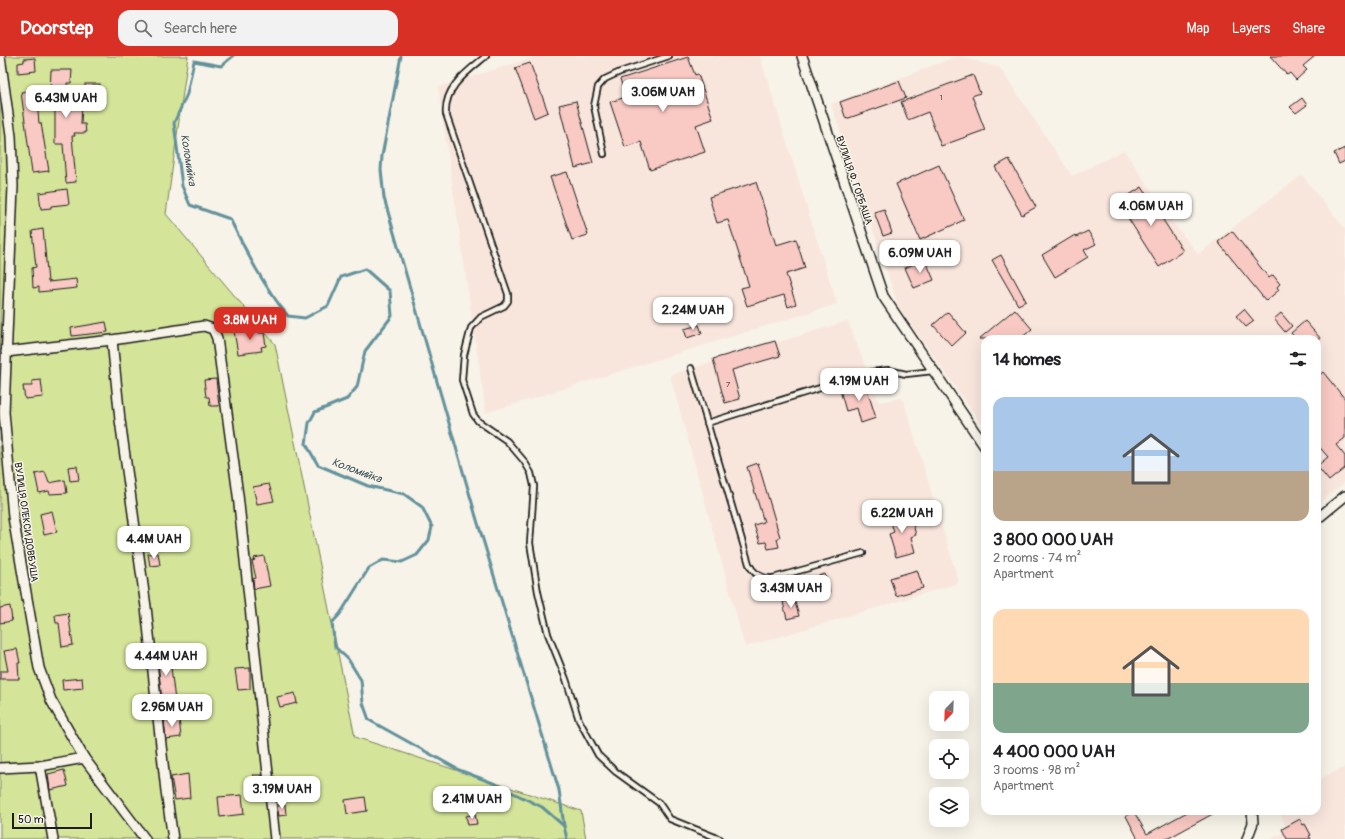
<!DOCTYPE html>
<meta charset="utf-8">
<style>
:root{--surface:#fff;--page:#f2f2f2;--text:#202124;--muted:#757577;--accent:#d93025}
body{margin:0;font-family:Pangolin,sans-serif;background:var(--page);color:var(--text);height:100vh;display:flex;flex-direction:column;font-size:15px;white-space:nowrap}
*{box-sizing:border-box;margin:0}
p{font-size:13px;color:var(--muted)}
.icon{flex:none;width:22px;height:22px;fill:none;stroke:currentColor;stroke-width:2;stroke-linecap:round;stroke-linejoin:round}
.map{position:relative;flex:1;overflow:hidden}
.details{position:absolute;left:981px;top:279px;width:340px;height:480px;display:flex;flex-direction:column;background:var(--surface);border-radius:12px;box-shadow:0 4px 16px #0002}
.details>*{flex:none}
.needle{width:26px;rotate:203deg}
.fabs{position:absolute;left:929px;top:635px;display:grid;gap:8px}
.fabs a{display:grid;place-items:center;width:40px;height:40px;border-radius:8px;background:var(--surface);box-shadow:0 4px 16px #0002;font-size:20px}
.scale{position:absolute;left:12px;bottom:10px;width:80px;box-sizing:border-box;padding-left:4px;border:2px solid #1c1c1c;border-top:0;font-size:11px;line-height:14px;white-space:nowrap;color:#1c1c1c;-webkit-text-stroke:3px #f7f3e8;paint-order:stroke}
.price{position:absolute;translate:-50% -34px;padding:0 9px;border-radius:8px;background:#fff;color:#222;font-size:13px;line-height:26px;filter:drop-shadow(0 1px 2px #0008)}
.price::after{content:'';position:absolute;left:50%;top:24px;width:12px;height:9px;margin-left:-6px;background:inherit;clip-path:polygon(0 0,100% 0,50% 100%)}
.price.selected{background:var(--accent);color:#fff}
ul{padding:0;list-style:none}
li{display:grid;align-content:center;gap:8px;height:212px;padding:0 12px}
li span{display:grid;place-items:center;height:124px;border-radius:12px;color:#555}
li>.icon{margin-inline-start:auto}
span .icon{width:72px;height:72px;fill:#fffc;stroke-width:1}
li b{font-size:17px}
h2{display:flex;justify-content:space-between;align-items:center;height:48px;padding:0 12px;font-size:17px}
header{display:flex;align-items:center;gap:24px;box-sizing:border-box;height:56px;padding:0 20px;background:var(--accent);color:#fff}
header strong{font-size:19px}
nav{display:flex;gap:22px;margin-inline-start:auto;font-size:14px}
.search{width:280px;height:36px;background:var(--page);display:flex;align-items:center;gap:10px;box-sizing:border-box;padding:0 14px;border-radius:12px;color:var(--muted);font-size:15px}
.map>svg:first-child{display:block}
.built{fill:#f8e6dd}
.green{fill:#d4e498;stroke:#78805a}
.lines{fill:none;stroke-linecap:round;stroke-linejoin:round}
.stream{stroke:#62919b;stroke-width:3}
.building{fill:#f9c9c3;stroke:#1c1c1c}
.lane-casing{stroke:#1c1c1c;stroke-width:8}
.street-casing{stroke:#1c1c1c;stroke-width:12}
.lane{stroke:#f7f3e8;stroke-width:4.5}
.street{stroke:#f7f3e8;stroke-width:9}
.labels{text-anchor:middle;stroke-width:3;stroke-linejoin:round;paint-order:stroke}
.number-label{font-size:8px;fill:#534746}
.street-label{font-size:10px;fill:#1c1c1c;stroke:#f7f3e8}
.water-label{font-size:11px;font-style:italic;fill:#3f565c;stroke:#f7f3e8}
</style>
<header>
<strong>Doorstep</strong>
<div class="search"><svg class="icon" aria-label="search" viewBox="0 0 24 24"><circle cx="10" cy="10" r="6"/><path d="M15 15l6 6"/></svg>Search here</div>
<nav><a>Map</a><a>Layers</a><a>Share</a></nav>
</header>
<div class="map">
<svg width="1345" height="783" viewBox="0 0 1345 783">
<rect width="100%" height="100%" fill="#f7f3e8"/>
<filter id="ink" filterUnits="userSpaceOnUse"><feTurbulence type="fractalNoise" baseFrequency=".025" numOctaves="2"/><feDisplacementMap in="SourceGraphic" scale="8" xChannelSelector="R" yChannelSelector="G"/><feConvolveMatrix kernelMatrix="1 2 1 2 8 2 1 2 1" color-interpolation-filters="sRGB"/></filter>
<g filter="url(#ink)">
<g class="built">
<path d="M537 0H760L837 248 486 357 438 31Z"/>
<path d="M958 0 1000 12 1072 120 1124 94 1172 165 1198 198 1302 119 1345 173V426L1317 449V283H985V373L899 252 831 48Z"/>
<path d="M848 265 879 346 901 342 905 349 959 527 745 591 670 319Z"/>
<path d="M1345 711V783H1271L1287 775 1280 755H1317V724Z"/>
</g>
<path class="green" d="M0 0H188L166 158 275 288 355 681 581 755 586 783H0Z"/>
<g class="lines">
<g class="stream">
<path d="M233 0 221 10 194 5 187 38 174 67 182 130 190 149 230 163C247 197 264 231 288 260L305 262 328 250 341 221 365 213 390 235 392 260 365 295 357 331 347 343 315 356 309 367 306 388 318 409 368 430 404 438 422 451 432 471 429 484 417 499 402 506 383 504 369 512 340 558 332 567 335 591 348 603 361 624 363 647 369 664 459 714 493 727 542 751 564 770 567 783"/>
<path d="M401 0 382 100 381 114 384 142 477 464 559 734 564 770"/>
</g>
</g>
<g class="building">
<path d="M1270 0H1315L1303 10 1307 14 1296 24 1290 17 1287 19Z"/>
<path d="M688 1 695 19 698 18 713 63 696 69 705 96 650 114 641 86 625 91 610 46 626 41 620 23Z"/>
<path d="M35 2 36 15 18 17V7L24 6V3Z"/>
<path d="M530 7 548 56 534 62 515 12Z"/>
<path d="M51 14H72L71 27H67L69 46H82L81 68H85L86 77H74L75 80H72L76 126 66 127 63 88H55V37H50Z"/>
<path d="M973 19 980 37 972 40 985 74 941 90 928 56 908 64 901 46Z"/>
<path d="M899 25 906 42 846 63 840 46Z"/>
<rect x="85" y="28" width="15" height="8"/>
<path d="M36 34 39 67H41L49 115 32 117 21 36Z"/>
<path d="M1302 42 1307 49 1296 57 1290 51Z"/>
<path d="M576 45 593 107 575 112 559 49Z"/>
<path d="M1345 92V105L1339 108 1334 97Z"/>
<path d="M1009 103 1036 151 1022 159 995 111Z"/>
<path d="M939 109 964 164 920 184 896 128Z"/>
<path d="M567 116 588 179 572 184 550 121Z"/>
<path d="M756 126 776 189 796 183 805 212 786 218 796 248 788 251 784 239 747 250 741 232 749 230 728 164 717 167 709 141Z"/>
<path d="M1142 131 1183 195 1159 211 1118 146Z"/>
<path d="M67 133 69 148 51 150V152L41 153 39 137Z"/>
<path d="M884 153 892 177 883 180 874 156Z"/>
<path d="M43 173 48 226 76 223 77 232 39 236V231L33 232 32 212 36 211 32 175Z"/>
<path d="M1088 175 1096 188 1084 194 1088 201 1055 221 1042 199 1075 179 1076 181Z"/>
<path d="M1232 175 1269 222 1273 219 1280 228 1277 231 1279 234 1266 245 1218 186Z"/>
<path d="M1001 199 1026 245 1018 249 992 204Z"/>
<path d="M925 203 934 224 914 232 905 212Z"/>
<path d="M1015 253 1032 273 1020 283H979Z"/>
<path d="M1244 253 1254 265 1246 271 1236 260Z"/>
<path d="M948 256 966 277 952 290 933 269Z"/>
<path d="M1281 257 1292 270 1285 276 1274 263Z"/>
<path d="M1305 265 1321 283H1296L1291 277Z"/>
<path d="M106 266 108 276 72 280 71 272Z"/>
<path d="M699 269 702 277 687 282 684 273Z"/>
<path d="M258 271 259 277H264L266 290 261 291 262 295 238 298 234 275Z"/>
<path d="M775 285 780 300 732 314 740 343 725 347 713 303Z"/>
<path d="M1323 316 1345 343V382L1336 389 1345 400V412L1329 425 1317 410 1328 401 1317 388V321Z"/>
<path d="M216 323 219 350H210L209 341H206L204 324Z"/>
<path d="M41 324 43 341 25 343 23 330H32V325Z"/>
<path d="M865 327 876 362 861 367 857 352 846 355 840 334Z"/>
<path d="M758 407 780 481 777 483 779 491 768 493 766 486 760 487 754 469 764 466 747 411Z"/>
<path d="M77 410 79 424 70 425 68 411Z"/>
<path d="M45 416 49 427 65 424 67 437 50 438 49 435 39 437 35 418Z"/>
<path d="M269 428 274 445 257 448 253 431Z"/>
<path d="M909 454 916 479 911 481 915 496 896 501 889 478 894 476 889 460Z"/>
<path d="M52 455 57 476 44 479 40 458Z"/>
<path d="M158 497 160 509 150 510 148 498Z"/>
<path d="M264 500 270 530 254 533 253 523 256 522 252 505 255 504 254 502Z"/>
<path d="M917 514 923 532 896 540 890 522Z"/>
<path d="M825 518 830 537 815 541 810 522Z"/>
<path d="M794 543 799 560 787 563 783 546Z"/>
<path d="M10 550 12 565 0 567V552Z"/>
<path d="M68 557 73 589 62 591 59 567H56L55 559Z"/>
<path d="M17 593 20 607H18L19 623H0V615H8L4 595Z"/>
<path d="M169 594 175 645 162 646 157 596Z"/>
<path d="M250 612V633L238 634 235 613Z"/>
<path d="M82 622 83 632 63 634 62 624Z"/>
<path d="M295 637 297 647 280 651 277 641Z"/>
<path d="M179 662 181 681 166 683 164 664Z"/>
<path d="M64 714 68 730 50 734 48 718Z"/>
<path d="M188 718 190 742 175 744 171 721Z"/>
<path d="M253 719H262L263 730 254 731Z"/>
<path d="M242 739 244 758 220 761 218 741Z"/>
<path d="M365 741 367 755 347 758 345 744Z"/>
<path d="M285 749 286 759 279 760 277 750Z"/>
<path d="M1189 755H1218L1167 783H1138L1126 760 1134 756 1147 778Z"/>
<path d="M475 758 477 768 468 769 466 760Z"/>
<path d="M1300 763 1303 769 1305 768 1311 779 1309 780 1311 783H1287L1282 773Z"/>
</g>
<g class="lines">
<g class="lane-casing">
<g id="lane">
<path d="M486 0C467 16 444 31 446 58L508 238V245L504 250 481 261 471 272 464 299 462 324 473 358 478 365 507 385 524 405 531 417 534 430 530 487 538 536 548 578 566 623 579 664 598 699 616 716 659 747 670 763 720 783"/>
<path d="M604 98 594 50 598 31 605 23 620 16 669 0"/>
<path d="M691 312 749 508C754 519 762 523 773 522L863 497"/>
<path d="M707 367 872 316 888 314 906 318 933 315"/>
</g>
</g>
<g class="street-casing">
<g id="street">
<path d="M0 0 11 80 13 130 4 356 13 461 39 612 51 644 84 702 145 783"/>
<path d="M802 0 883 240 985 391"/>
<path d="M112 284 120 364 146 551 166 735 173 783"/>
<path d="M6 296 112 284 204 270 213 273 217 282 238 439 275 783"/>
<path d="M1317 463 1345 440"/>
<path d="M40 710 53 783"/>
<path d="M0 712 40 710 84 702"/>
<path d="M1247 783 1253 767 1252 755"/>
</g>
</g>
<use href="#lane" class="lane"/>
<use href="#street" class="street"/>
</g>
</g>
<g class="labels">
<g class="number-label">
<text x="941" y="44">1</text>
<text x="728" y="331">7</text>
</g>
<g class="street-label">
<text transform="translate(855 124) rotate(71)" y="4">ВУЛИЦЯ Ф. ГОРБАША</text>
<text transform="translate(27 466) rotate(82)" y="4">ВУЛИЦЯ ОЛЕКСИ ДОВБУША</text>
</g>
<g class="water-label">
<text transform="translate(189 104) rotate(81)" y="4">Коломийка</text>
<text transform="translate(357 414) rotate(20)" y="4">Коломийка</text>
</g>
</g>
</svg>
<div class="fabs">
<a><svg class="needle" viewBox="-14 -14 28 28"><path d="M0-13l5 13h-10z" fill="#e53935"/><path d="M0 13l5-13h-10z" fill="#757577"/></svg></a>
<a><svg class="icon" aria-label="locate" viewBox="0 0 24 24"><circle cx="12" cy="12" r="6"/><path d="M12 2v4M12 18v4M2 12h4M18 12h4"/></svg></a>
<a><svg class="icon" aria-label="layers" viewBox="0 0 24 24"><path d="M12 4l9 5-9 5-9-5zM3 14l9 5 9-5"/></svg></a>
</div>
<div class="scale">50 m</div>
<b class="price" style="left:663px;top:57px">3.06M UAH</b>
<b class="price" style="left:66px;top:63px">6.43M UAH</b>
<b class="price" style="left:1151px;top:171px">4.06M UAH</b>
<b class="price" style="left:920px;top:218px">6.09M UAH</b>
<b class="price" style="left:693px;top:275px">2.24M UAH</b>
<b class="price selected" style="left:250px;top:285px">3.8M UAH</b>
<b class="price" style="left:859px;top:346px">4.19M UAH</b>
<b class="price" style="left:902px;top:478px">6.22M UAH</b>
<b class="price" style="left:154px;top:504px">4.4M UAH</b>
<b class="price" style="left:791px;top:553px">3.43M UAH</b>
<b class="price" style="left:166px;top:621px">4.44M UAH</b>
<b class="price" style="left:172px;top:672px">2.96M UAH</b>
<b class="price" style="left:282px;top:754px">3.19M UAH</b>
<b class="price" style="left:472px;top:764px">2.41M UAH</b>
<section class="details">
<h2>14 homes<svg class="icon" aria-label="filters" viewBox="0 0 24 24"><path d="M4 7h16M4 17h16"/><circle cx="9" cy="7" r="2"/><circle cx="15" cy="17" r="2"/></svg></h2>
<ul>
<li><span style="background:linear-gradient(#a9c7e8 60%,#b9a48a 0)"><svg class="icon" aria-label="home" viewBox="0 0 24 24"><path d="M3 11l9-7 9 7M6 9v11h12V9"/></svg></span><div><b>3 800 000 UAH</b><p>2 rooms · 74 m²</p><p>Apartment</p></div></li>
<li><span style="background:linear-gradient(#ffd9b3 60%,#7fa58c 0)"><svg class="icon" aria-label="home" viewBox="0 0 24 24"><path d="M3 11l9-7 9 7M6 9v11h12V9"/></svg></span><div><b>4 400 000 UAH</b><p>3 rooms · 98 m²</p><p>Apartment</p></div></li>
</ul>
</section>
</div>
